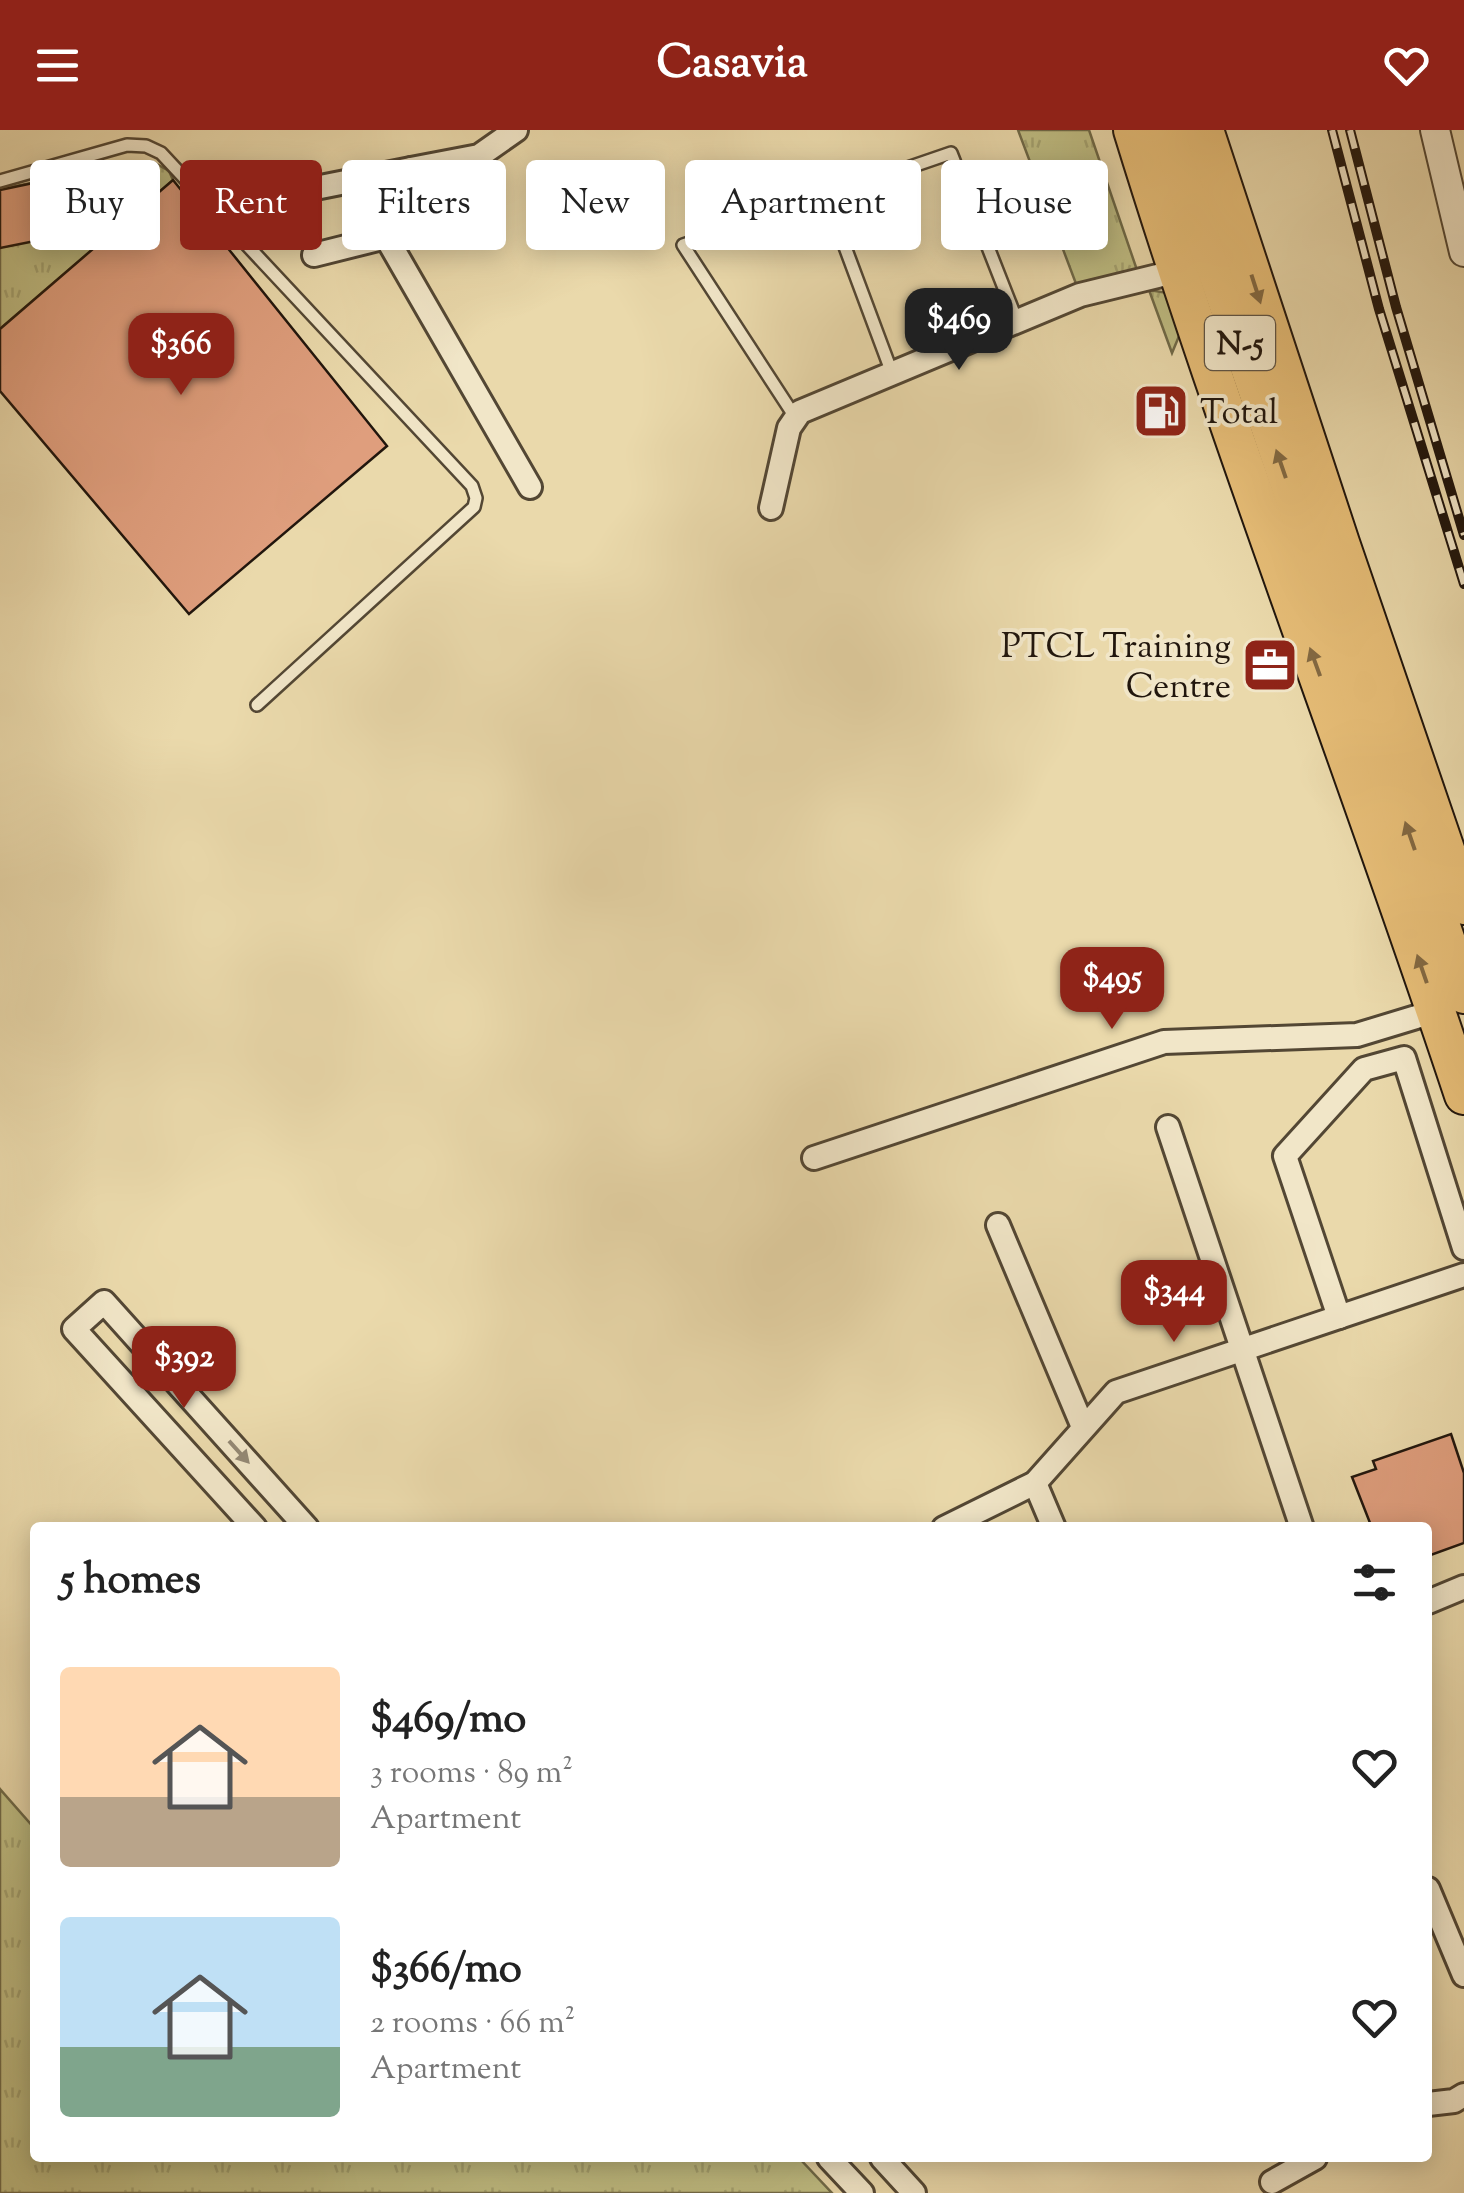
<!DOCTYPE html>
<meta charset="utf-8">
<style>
:root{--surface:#fff;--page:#f2f2f2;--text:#222;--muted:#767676;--accent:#8f2418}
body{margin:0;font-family:"Sorts Mill Goudy",serif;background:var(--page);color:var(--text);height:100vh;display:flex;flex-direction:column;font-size:38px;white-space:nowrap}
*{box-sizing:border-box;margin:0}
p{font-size:32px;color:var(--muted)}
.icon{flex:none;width:55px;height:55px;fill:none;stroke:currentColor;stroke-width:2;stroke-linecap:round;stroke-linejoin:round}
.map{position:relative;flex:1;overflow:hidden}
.sheet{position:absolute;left:30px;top:1392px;width:1402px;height:640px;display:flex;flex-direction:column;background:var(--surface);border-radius:10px;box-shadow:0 5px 25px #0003}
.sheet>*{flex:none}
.top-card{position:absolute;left:30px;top:30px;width:1405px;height:90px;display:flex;gap:20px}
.price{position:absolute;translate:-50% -85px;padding:0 22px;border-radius:20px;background:var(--accent);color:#fff;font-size:32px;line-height:65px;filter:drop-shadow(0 2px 5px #0008)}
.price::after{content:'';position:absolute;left:50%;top:60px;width:30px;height:22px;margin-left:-15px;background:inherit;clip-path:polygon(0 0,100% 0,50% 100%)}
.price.active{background:#222;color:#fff}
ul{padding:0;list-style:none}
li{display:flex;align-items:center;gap:30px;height:250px;padding:0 30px}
li span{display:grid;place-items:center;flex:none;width:280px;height:200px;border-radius:10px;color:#555}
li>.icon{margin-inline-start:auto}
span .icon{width:120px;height:120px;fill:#fffc;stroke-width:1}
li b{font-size:42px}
h2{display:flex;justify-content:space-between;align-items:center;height:120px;padding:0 30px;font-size:42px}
.tag{padding:0 35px;border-radius:10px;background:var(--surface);box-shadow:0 5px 25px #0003;font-size:35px;line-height:90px}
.tag.active{background:var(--accent);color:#fff}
header{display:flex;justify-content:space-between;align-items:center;height:130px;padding:0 30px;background:var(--accent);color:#fff;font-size:45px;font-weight:800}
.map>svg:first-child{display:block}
.grass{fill:url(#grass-tufts);stroke:#706a48;stroke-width:2.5}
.building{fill:#df9e7d;stroke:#21160d;stroke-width:2.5}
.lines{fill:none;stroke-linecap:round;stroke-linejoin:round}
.service-casing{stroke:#534734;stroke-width:16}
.minor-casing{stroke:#534734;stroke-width:28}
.tertiary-casing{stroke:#534734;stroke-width:32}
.trunk-casing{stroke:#21160d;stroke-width:42}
.service{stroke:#f1e6c8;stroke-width:11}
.minor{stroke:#f1e6c8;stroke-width:22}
.tertiary{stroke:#f1e6c8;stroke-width:28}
.trunk{stroke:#e5bc76;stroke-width:38}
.rail-casing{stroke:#21160d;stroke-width:10}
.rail{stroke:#f1e6c8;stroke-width:6;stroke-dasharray:19;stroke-linecap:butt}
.oneway{fill:#836942}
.oneway2{fill:#938874}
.labels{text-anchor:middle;stroke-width:8;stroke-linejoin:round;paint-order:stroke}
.shield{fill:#f1e6c8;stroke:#5f5445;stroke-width:2.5}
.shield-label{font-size:32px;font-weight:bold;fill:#21160d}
.poi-label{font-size:35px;fill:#21160d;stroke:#f1e6c8;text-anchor:start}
</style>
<header><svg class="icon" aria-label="menu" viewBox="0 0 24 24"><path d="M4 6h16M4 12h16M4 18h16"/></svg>Casavia<svg class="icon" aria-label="heart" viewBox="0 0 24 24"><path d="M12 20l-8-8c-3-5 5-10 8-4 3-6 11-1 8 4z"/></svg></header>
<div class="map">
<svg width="1464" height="2063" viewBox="0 0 1464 2063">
<defs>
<pattern id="grass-tufts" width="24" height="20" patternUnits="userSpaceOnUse" patternTransform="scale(2.5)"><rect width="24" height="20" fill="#bfbd83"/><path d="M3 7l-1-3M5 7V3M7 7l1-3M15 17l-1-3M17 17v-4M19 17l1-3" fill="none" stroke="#a4a270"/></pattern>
</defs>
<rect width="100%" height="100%" fill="#ead9ab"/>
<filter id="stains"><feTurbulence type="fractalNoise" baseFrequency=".002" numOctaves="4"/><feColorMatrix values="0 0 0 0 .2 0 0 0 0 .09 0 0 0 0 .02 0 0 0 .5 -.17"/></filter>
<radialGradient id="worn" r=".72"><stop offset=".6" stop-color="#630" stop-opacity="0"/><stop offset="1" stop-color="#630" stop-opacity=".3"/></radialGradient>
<g class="grass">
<path d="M1018 0H1089L1138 143 1078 159Z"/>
<path d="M140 32H153L169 41 173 50 0 199V59Z"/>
<path d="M1149 160 1174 164 1184 194 1172 223Z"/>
<path d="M0 1659 35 1699V2028H799L832 2063H0Z"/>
</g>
<g class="building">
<path d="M173 50 387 316 189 484 0 261V199Z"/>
<path d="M38 52 50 108 0 118V60Z"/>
<path d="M1451 1304 1464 1343V1413L1428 1426V1398H1372L1352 1347 1376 1339 1373 1331Z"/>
</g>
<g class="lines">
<g class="service-casing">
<g id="service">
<path d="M0 51 127 15 146 16 161 23 472 356 476 368 474 377 257 575"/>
<path d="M826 66 892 243"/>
<path d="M795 287 683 115 951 23 1017 191"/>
</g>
</g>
<g class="minor-casing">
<g id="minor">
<path d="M516 0 479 26 411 39C408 64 405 89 386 107L530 357"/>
<path d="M260 69 411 39"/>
<path d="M314 125 386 107"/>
<path d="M771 378 789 298 800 282 1080 165 1178 141"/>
<path d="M1168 997 1302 1398"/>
<path d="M814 1028 1164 912 1357 905 1436 881"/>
<path d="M998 1095 1083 1297"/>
<path d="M1339 1187 1285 1026 1364 939 1404 928 1464 1118"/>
<path d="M1035 1353 1054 1398"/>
<path d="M255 1398 74 1199 104 1172 307 1398"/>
<path d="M944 1398 1035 1353 1116 1262 1464 1145"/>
<path d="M1428 1472 1464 1457"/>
<path d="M1428 1759 1464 1845"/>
<path d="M1428 1974 1454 1971 1464 1965"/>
<path d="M829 2028 862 2063"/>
<path d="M882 2028 914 2063"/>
<path d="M1272 2052 1315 2028"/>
</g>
</g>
<g class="tertiary-casing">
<path id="tertiary" d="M1435 0 1464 122"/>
</g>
<g class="trunk-casing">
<g id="trunk">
<path d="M1133 0C1233 325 1357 642 1464 965"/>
<path d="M1169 0 1464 864"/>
<path d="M1204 0 1340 413 1464 775"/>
</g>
</g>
<use href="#service" class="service"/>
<use href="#minor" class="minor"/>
<use href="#tertiary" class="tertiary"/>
<use href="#trunk" class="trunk"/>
<g class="rail-casing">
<g id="rail">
<path d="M1332 0 1379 179 1464 454"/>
<path d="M1350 0 1396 177 1464 405"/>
</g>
</g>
<use href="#rail" class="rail"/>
</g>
<defs><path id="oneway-solid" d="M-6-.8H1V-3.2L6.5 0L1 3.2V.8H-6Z" transform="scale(2.5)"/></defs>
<g class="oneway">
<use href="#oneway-solid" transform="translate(1256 159) rotate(72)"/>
<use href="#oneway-solid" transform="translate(1281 334) rotate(-109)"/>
<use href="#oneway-solid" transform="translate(1315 532) rotate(-110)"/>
<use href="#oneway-solid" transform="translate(1410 706) rotate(-109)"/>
<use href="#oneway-solid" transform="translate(1422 839) rotate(-109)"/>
</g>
<use class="oneway2" href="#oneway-solid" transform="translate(239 1322) rotate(48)"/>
<defs>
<g id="fuel-square" transform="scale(2.875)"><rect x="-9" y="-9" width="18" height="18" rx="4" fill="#8f2418" stroke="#f1e6c8"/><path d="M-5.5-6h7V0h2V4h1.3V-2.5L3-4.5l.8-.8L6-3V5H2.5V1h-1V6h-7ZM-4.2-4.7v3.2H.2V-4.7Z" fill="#fff"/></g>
<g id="office-square" transform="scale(2.875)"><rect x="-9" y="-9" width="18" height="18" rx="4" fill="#8f2418" stroke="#f1e6c8"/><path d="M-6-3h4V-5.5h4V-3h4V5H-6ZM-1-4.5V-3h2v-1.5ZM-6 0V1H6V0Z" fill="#fff"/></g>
</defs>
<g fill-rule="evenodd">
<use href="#fuel-square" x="1161" y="281"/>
<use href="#office-square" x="1270" y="535"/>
</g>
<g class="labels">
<rect class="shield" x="1205" y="186" width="70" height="54" rx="8"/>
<g class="shield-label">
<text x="1240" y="224">N-5</text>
</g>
<g class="poi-label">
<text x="1200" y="293">Total</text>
<text x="1231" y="527" text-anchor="end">PTCL Training<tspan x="1231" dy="40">Centre</tspan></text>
</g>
</g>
<rect width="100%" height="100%" filter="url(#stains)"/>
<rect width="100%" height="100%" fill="url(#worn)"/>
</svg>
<b class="price active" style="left:959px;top:243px">$469</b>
<b class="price" style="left:181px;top:268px">$366</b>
<b class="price" style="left:1112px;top:902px">$495</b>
<b class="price" style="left:1174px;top:1215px">$344</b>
<b class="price" style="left:184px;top:1281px">$392</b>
<div class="top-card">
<a class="tag">Buy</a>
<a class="tag active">Rent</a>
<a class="tag">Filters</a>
<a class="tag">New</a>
<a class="tag">Apartment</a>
<a class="tag">House</a>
</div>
<section class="sheet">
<h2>5 homes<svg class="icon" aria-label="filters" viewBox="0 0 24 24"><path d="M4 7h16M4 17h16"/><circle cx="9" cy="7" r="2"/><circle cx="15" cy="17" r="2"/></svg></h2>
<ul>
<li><span style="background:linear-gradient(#ffd9b3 65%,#b9a48a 0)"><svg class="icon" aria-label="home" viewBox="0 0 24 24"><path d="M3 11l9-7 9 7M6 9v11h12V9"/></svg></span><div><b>$469/mo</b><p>3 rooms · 89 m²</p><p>Apartment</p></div><svg class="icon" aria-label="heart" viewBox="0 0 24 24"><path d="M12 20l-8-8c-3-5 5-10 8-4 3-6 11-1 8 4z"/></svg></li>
<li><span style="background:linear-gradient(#bfe0f5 65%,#7fa58c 0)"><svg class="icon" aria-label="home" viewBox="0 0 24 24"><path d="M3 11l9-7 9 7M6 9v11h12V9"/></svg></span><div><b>$366/mo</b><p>2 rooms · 66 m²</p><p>Apartment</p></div><svg class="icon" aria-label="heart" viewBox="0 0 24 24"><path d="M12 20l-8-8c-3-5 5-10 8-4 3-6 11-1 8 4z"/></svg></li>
</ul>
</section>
</div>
